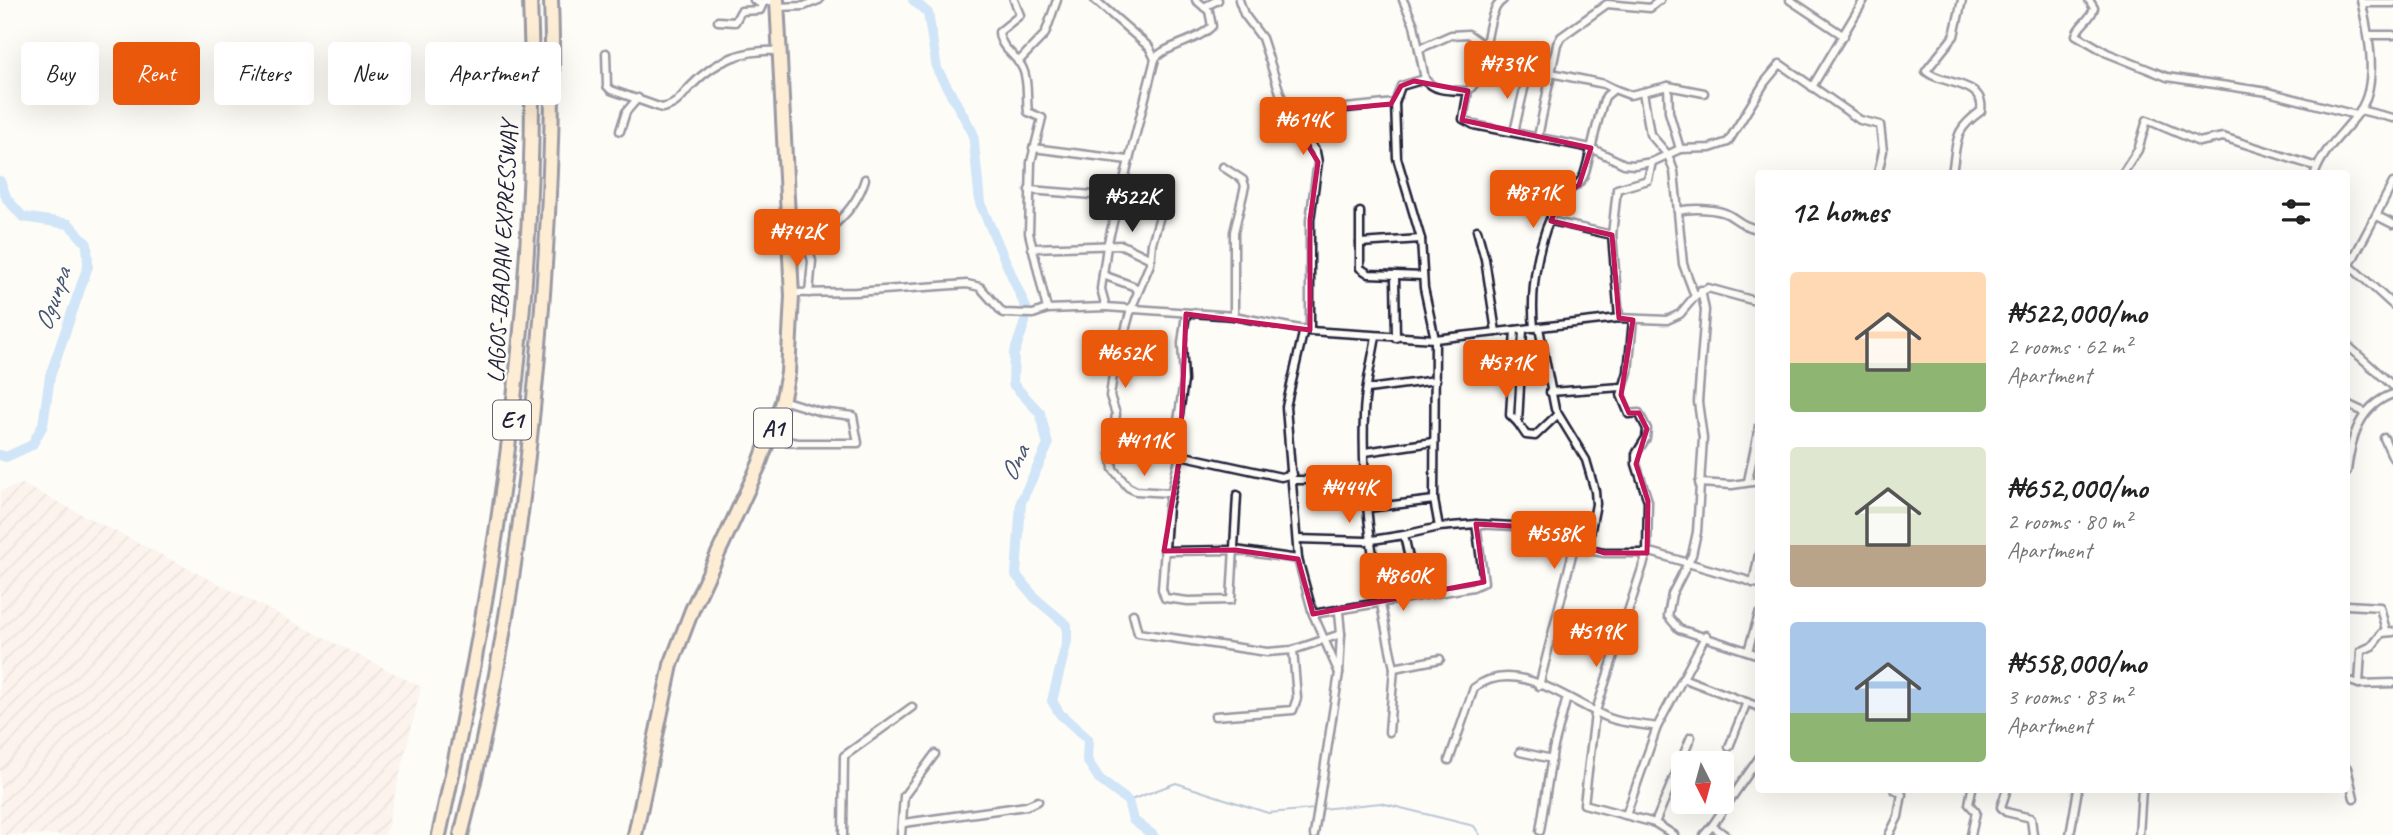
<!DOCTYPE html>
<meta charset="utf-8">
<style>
:root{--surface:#fff;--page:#f2f2f2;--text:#222;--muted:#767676;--accent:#ea580c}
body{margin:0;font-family:Caveat,sans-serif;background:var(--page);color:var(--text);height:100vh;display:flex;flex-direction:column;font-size:26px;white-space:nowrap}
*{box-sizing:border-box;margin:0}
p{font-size:23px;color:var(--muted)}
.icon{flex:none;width:38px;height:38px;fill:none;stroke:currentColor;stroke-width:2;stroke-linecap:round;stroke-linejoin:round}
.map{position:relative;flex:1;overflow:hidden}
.drawer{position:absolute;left:1755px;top:170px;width:595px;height:623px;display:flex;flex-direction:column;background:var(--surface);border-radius:7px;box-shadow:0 7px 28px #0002}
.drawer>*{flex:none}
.banner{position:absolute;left:21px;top:42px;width:665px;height:63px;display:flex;gap:14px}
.needle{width:46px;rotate:174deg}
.fabs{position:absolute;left:1671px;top:751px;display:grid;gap:14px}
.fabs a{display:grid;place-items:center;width:63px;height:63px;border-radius:7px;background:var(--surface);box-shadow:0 7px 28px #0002;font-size:35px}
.price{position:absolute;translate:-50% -60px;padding:0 16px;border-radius:7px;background:var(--accent);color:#fff;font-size:23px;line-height:46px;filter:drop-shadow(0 2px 4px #0008)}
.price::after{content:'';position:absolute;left:50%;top:42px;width:21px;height:16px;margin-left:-10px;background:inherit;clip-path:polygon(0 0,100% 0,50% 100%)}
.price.selected{background:#222;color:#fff}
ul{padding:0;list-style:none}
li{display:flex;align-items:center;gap:21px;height:175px;padding:0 35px}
li span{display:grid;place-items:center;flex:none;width:196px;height:140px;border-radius:7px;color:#555}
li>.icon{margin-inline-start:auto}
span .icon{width:84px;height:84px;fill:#fffc;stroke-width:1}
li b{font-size:30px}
h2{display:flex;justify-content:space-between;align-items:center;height:84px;padding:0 35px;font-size:30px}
.tag{padding:0 24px;border-radius:7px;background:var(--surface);box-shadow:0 7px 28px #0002;font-size:24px;line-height:63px}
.tag.selected{background:var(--accent);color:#fff}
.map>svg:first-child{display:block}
.industrial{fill:url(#industrial-furrows)}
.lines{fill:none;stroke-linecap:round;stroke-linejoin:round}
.stream{stroke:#6987ab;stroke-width:2}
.river{stroke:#99caf5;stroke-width:10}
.street-casing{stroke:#22223b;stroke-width:11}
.highway-casing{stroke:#22223b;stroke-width:18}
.street{stroke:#fdfcf7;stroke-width:6}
.highway{stroke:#fddcac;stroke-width:12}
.marked{fill:none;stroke:#c2185b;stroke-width:5;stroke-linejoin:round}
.labels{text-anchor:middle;stroke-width:5;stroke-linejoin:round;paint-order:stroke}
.shield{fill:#fdfcf7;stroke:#646373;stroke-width:2}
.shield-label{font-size:23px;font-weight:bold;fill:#22223b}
.street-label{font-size:24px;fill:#22223b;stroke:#fdfcf7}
.water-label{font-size:26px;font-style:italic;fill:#465473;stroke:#fdfcf7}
</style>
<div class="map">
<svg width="2393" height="835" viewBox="0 0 2393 835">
<defs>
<pattern id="industrial-furrows" width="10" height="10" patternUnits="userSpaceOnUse" patternTransform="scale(1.75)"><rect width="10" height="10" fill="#f9e8de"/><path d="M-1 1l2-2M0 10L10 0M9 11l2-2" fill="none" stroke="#d5c7bf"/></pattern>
</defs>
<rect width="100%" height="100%" fill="#fdfcf7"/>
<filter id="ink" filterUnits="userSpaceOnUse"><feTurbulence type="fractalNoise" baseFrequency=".0143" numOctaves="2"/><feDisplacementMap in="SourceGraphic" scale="14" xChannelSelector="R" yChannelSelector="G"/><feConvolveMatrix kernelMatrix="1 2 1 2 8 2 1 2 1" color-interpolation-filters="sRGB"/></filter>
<g filter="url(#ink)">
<path class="industrial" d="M22 484 421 687 385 835H0V492Z"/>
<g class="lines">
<g class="stream">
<path d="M1128 801 1176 783 1268 813 1315 809"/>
<path d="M1321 809 1381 803 1474 826 1480 835"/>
</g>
<g class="river">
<path d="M913 0 928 13 937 69 973 133 980 203 1026 308 1025 322 1014 354 1013 384 1040 413 1048 445 1021 502 1016 575 1036 599 1067 625V641L1052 701 1060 714 1088 739 1087 760 1100 780 1128 801 1133 820 1153 835"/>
<path d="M0 181 7 199 23 217 69 224 87 244 88 266 50 376 43 425 32 445 6 457 0 455"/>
</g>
<g class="street-casing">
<g id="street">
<path d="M754 0 759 3 776 0"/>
<path d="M1095 0 1149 47 1155 59 1107 246 1101 289 1106 307 1234 316 1310 331 1435 339 1619 318 1667 320 1680 314 1695 296 1708 288 1759 302"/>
<path d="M1239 0 1244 14 1262 38 1285 108 1316 152 1318 162 1310 220V331"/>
<path d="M1403 0 1414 25 1425 79C1435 93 1453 90 1468 91L1463 119 1474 125 1591 148 1624 164 1634 165 1652 162 1680 149 1710 148 1728 142 1765 82 1780 64 1860 120 1880 125 1883 151 1878 173"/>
<path d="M1790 0 1844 36"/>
<path d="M2089 0 2094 8C2091 20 2079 24 2076 35L2107 53 2167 77 2268 92 2356 115"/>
<path d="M2362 3H2393"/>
<path d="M777 7 804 6 819 0"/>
<path d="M1204 7 1218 0"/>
<path d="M718 21 735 22 741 11 760 10 763 3"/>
<path d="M2369 35H2393"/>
<path d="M1419 49 1451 35 1468 34 1486 47"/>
<path d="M606 53 607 86 611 90 662 108C678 105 681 96 692 85 717 59 745 49 780 51"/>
<path d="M1155 59C1163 46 1197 42 1212 26L1209 11 1196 0"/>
<path d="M1018 62 1045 34 1057 0"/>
<path d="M1481 65 1550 80"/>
<path d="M1551 73 1604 84 1614 89"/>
<path d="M1668 86 1669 112 1680 149"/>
<path d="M1812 87 1864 0"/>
<path d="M1468 91C1491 72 1482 13 1503 0"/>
<path d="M1395 103 1397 158 1421 239 1424 288 1435 339 1434 500"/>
<path d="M2360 110 2393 118"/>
<path d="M620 131 626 112 638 98"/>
<path d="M1299 131 1326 110 1395 103 1401 86 1425 79"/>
<path d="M1514 132 1527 76"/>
<path d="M1538 137 1557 44 1561 37 1607 4 1650 8 1660 0"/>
<path d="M1033 148 1128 160"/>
<path d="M1223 167 1243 180 1245 186 1234 232V316"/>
<path d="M1952 173C1958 140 1952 132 1981 111 1986 80 1940 85 1926 71L1954 36 1962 0"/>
<path d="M2123 173 2138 150 2147 120 2199 142 2223 137 2317 167"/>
<path d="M2315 173C2324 148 2344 133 2359 112 2380 82 2368 32 2361 0"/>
<path d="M1126 180 1166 196 1152 243 1150 264 1131 309 1113 375 1110 396 1116 414 1111 453 1113 469 1128 487 1136 491 1170 493"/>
<path d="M1029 190 1119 197"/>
<path d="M1678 211C1691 208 1717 208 1729 215 1739 221 1746 228 1759 229"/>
<path d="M1360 212V268L1369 274 1423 276"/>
<path d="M2377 216 2393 224"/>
<path d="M1551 221 1612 235"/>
<path d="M1477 230 1485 259 1496 332"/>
<path d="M1360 243 1421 239"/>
<path d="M807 244 812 261 809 293"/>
<path d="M1032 248 1122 245 1151 259"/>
<path d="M790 249C824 238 855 213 865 179"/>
<path d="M2348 264 2393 305"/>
<path d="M2347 270 2393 183"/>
<path d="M1103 275 1133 286 1138 291"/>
<path d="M1395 277 1396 338"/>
<path d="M1701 290 1705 310 1698 402 1703 438 1697 532 1692 555 1672 594 1668 616 1679 629 1759 655"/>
<path d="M792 293 856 292 967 284 980 287 1003 313 1033 314 1047 309 1029 233 1031 162 1042 118 1028 112C1026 98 1029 82 1023 69 1017 55 1000 49 999 32L1020 15 1014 0"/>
<path d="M1695 296 1683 264 1674 171 1668 155 1650 134 1643 92 1668 86 1704 93"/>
<path d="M1047 309 1106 307"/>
<path d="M1186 314 1182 343 1184 381 1178 421 1180 455 1168 507 1162 589 1165 598 1188 601 1231 600 1237 495"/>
<path d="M1619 318 1612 235 1617 189 1648 180 1652 162"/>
<path d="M1633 320 1628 372 1621 395 1629 414 1639 413 1647 429 1646 438 1636 454V464L1648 501 1647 553 1595 714 1584 804 1655 823 1674 835"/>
<path d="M1534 328C1530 288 1538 236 1559 201 1566 189 1579 188 1584 175 1589 162 1601 101 1606 96 1608 94 1611 92 1614 89L1630 95 1643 92"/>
<path d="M1539 328 1555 409 1586 460 1595 491 1596 504 1587 550"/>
<path d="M1304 329 1286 407 1298 559 1313 614 1339 673"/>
<path d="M1515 330 1510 415 1518 423"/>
<path d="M1523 330 1518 423 1526 435 1535 436 1557 415"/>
<path d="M1376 336C1372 362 1364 390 1364 416 1361 500 1376 586 1394 668L1440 659"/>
<path d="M2347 345 2393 386"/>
<path d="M1368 389 1436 380"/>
<path d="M1550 392 1622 387"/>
<path d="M2347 404 2364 412"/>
<path d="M769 438 798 443H858L853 416 821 412 782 400"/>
<path d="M2384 438 2393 458"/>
<path d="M1365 452 1433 442"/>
<path d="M1180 455 1281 477 1293 474"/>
<path d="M2347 471C2351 438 2359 406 2393 394"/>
<path d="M1294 480H1366"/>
<path d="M1748 481 1759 427"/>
<path d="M1699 483 1732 485 1759 481"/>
<path d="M1368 508 1434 500 1439 527 1476 524 1531 527 1574 547 1604 553H1654L1759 584"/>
<path d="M1297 539 1366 541 1404 535"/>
<path d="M1164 551 1235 550 1298 559"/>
<path d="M1753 583 1759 554"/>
<path d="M1417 595 1404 535 1439 527"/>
<path d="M2347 605 2380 607 2386 631"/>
<path d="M1133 614 1138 633 1267 652 1293 650 1341 634"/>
<path d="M1313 614 1473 587 1484 582 1476 524"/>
<path d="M1748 651 1759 614"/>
<path d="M1685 679 1759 707"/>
<path d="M2347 680 2359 684 2361 651 2372 646 2382 633 2393 632"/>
<path d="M2359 684 2393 683"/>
<path d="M1539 686 1574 547"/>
<path d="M1215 716 1293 710 1297 698 1293 650"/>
<path d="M1389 732 1394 668"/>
<path d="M1729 747 1747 702"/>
<path d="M1520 752 1552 759"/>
<path d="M1449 760 1474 688C1516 656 1569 702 1609 718 1624 724 1642 724 1657 727L1706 635"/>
<path d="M2347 768 2354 798"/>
<path d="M2007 789 2001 807 2006 812 2031 818 2033 835"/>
<path d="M1626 815 1657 727"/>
<path d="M904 823 1026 806 1038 801"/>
<path d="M1655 823 1691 737"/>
<path d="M1712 826 1759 758"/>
<path d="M1540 831 1553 750 1567 697"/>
<path d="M843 835 844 756 912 707"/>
<path d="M901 835 904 796 935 754"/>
<path d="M1314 835 1339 673 1341 634 1339 612"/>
<path d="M1704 835 1712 826 1725 835"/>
<path d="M1889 835 1898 817 1902 794 1894 789"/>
<path d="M1971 835 1976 812 1969 804 1972 789"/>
<path d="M2070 835 2078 789"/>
<path d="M2139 835 2142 789"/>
</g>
</g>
<g class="highway-casing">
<g id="highway">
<path d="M439 835C499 563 542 279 530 0"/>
<path d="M461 835C503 671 526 502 540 333 549 222 555 111 551 0"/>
<path d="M635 835 671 665 692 610 759 465 782 402 788 373 792 296 777 0"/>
</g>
</g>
<use href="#street" class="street"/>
<use href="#highway" class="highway"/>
</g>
</g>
<path d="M0 0H2393V835H0ZM1414 81 1468 91 1462 120 1591 148 1579 185 1562 196 1551 221 1612 235 1619 318 1633 320 1621 395 1629 413H1639L1647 429 1636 464 1648 501 1647 553H1604L1531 527 1476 524 1484 582 1313 614 1298 559 1235 550 1164 551 1180 455 1186 314 1310 330V220L1318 162 1299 131 1326 110 1391 104 1401 86Z" fill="#fdfcf7" fill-opacity=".55" fill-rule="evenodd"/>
<path class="marked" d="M1414 81 1468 91 1462 120 1591 148 1579 185 1562 196 1551 221 1612 235 1619 318 1633 320 1621 395 1629 413H1639L1647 429 1636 464 1648 501 1647 553H1604L1531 527 1476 524 1484 582 1313 614 1298 559 1235 550 1164 551 1180 455 1186 314 1310 330V220L1318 162 1299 131 1326 110 1391 104 1401 86Z"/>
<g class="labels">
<g class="shield">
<rect x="493" y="400.5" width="38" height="39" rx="5"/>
<rect x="754" y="408.5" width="38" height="39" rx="5"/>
</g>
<g class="shield-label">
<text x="512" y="428">E1</text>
<text x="773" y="436">A1</text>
</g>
<g class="street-label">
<text transform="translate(502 252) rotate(-87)" y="8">LAGOS-IBADAN EXPRESSWAY</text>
</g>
<g class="water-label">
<text transform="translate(52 299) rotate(-71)" y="9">Ogunpa</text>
<text transform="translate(1014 463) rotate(-65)" y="9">Ona</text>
</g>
</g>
</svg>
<div class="fabs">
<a><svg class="needle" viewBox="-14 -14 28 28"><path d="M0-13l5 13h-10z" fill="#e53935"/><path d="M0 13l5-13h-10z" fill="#767676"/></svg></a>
</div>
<b class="price" style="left:1507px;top:101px">₦739K</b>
<b class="price" style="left:1303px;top:157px">₦614K</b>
<b class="price" style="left:1533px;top:230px">₦871K</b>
<b class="price selected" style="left:1132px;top:234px">₦522K</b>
<b class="price" style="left:797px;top:269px">₦742K</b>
<b class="price" style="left:1125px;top:390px">₦652K</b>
<b class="price" style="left:1506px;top:400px">₦571K</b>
<b class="price" style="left:1144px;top:478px">₦411K</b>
<b class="price" style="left:1349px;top:525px">₦444K</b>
<b class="price" style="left:1554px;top:571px">₦558K</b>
<b class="price" style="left:1403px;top:613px">₦860K</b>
<b class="price" style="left:1596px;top:669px">₦519K</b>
<div class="banner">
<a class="tag">Buy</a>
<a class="tag selected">Rent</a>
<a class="tag">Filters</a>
<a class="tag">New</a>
<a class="tag">Apartment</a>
</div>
<section class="drawer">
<h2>12 homes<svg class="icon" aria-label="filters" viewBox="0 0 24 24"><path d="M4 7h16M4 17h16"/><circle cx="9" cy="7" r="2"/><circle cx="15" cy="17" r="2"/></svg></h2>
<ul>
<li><span style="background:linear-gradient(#ffd9b3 65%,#8fb573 0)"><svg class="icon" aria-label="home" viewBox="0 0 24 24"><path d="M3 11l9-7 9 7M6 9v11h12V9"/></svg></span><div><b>₦522,000/mo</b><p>2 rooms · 62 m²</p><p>Apartment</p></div></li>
<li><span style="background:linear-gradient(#dfe7d0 70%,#b9a48a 0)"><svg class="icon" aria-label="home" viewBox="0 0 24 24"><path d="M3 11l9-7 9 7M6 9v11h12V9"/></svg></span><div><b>₦652,000/mo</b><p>2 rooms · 80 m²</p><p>Apartment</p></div></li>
<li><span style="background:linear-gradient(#a9c7e8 65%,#8fb573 0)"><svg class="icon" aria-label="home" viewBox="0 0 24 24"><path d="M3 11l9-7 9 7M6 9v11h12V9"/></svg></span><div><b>₦558,000/mo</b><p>3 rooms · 83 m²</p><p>Apartment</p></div></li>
</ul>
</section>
</div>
